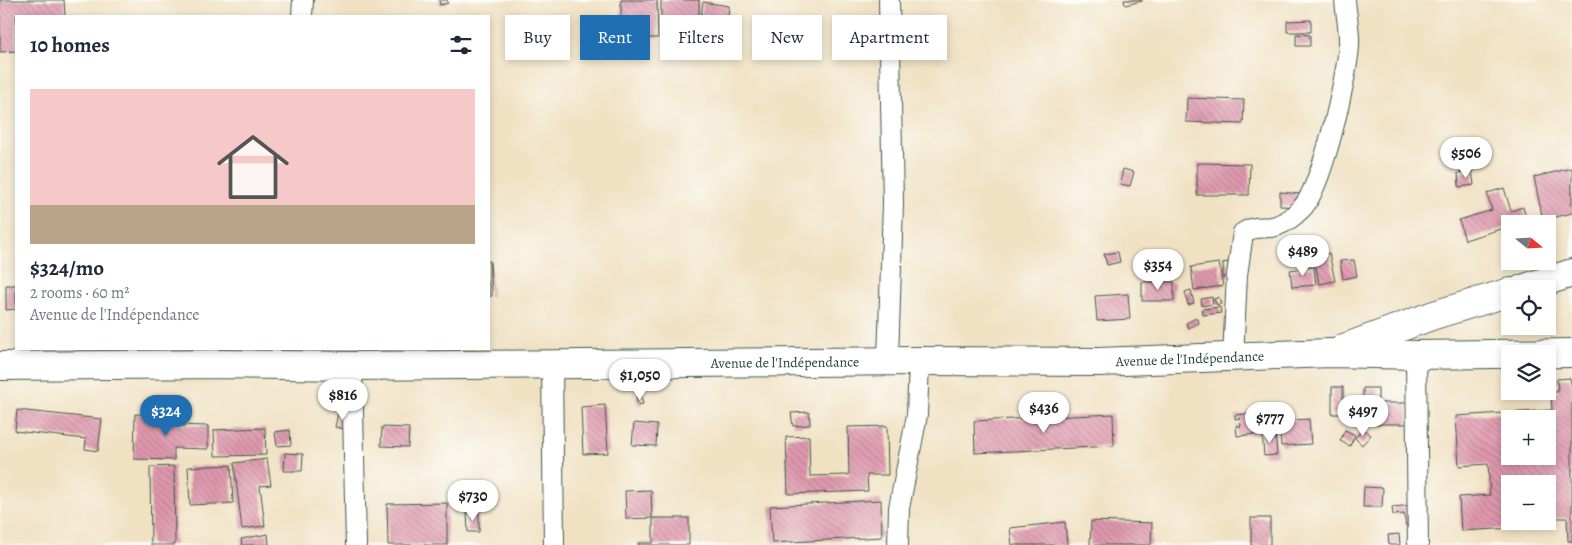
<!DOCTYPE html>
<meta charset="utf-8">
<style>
:root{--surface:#fff;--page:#f2f2f3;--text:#1f2937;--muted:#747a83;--accent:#1f6fb2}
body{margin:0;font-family:Alegreya,serif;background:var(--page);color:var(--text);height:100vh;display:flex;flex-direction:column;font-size:19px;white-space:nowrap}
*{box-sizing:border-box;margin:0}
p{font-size:16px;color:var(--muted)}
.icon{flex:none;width:28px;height:28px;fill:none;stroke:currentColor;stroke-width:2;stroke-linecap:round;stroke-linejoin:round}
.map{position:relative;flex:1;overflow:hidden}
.drawer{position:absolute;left:15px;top:15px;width:475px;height:335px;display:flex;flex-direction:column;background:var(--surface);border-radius:0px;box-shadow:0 2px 8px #0003}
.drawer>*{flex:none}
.banner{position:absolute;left:505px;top:15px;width:475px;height:45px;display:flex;gap:10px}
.needle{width:32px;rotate:108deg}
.tools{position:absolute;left:1501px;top:215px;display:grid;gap:10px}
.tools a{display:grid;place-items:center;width:55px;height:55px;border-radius:0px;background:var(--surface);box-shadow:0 2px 8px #0003;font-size:25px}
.price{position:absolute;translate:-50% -42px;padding:0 11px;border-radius:18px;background:#fff;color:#222;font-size:16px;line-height:32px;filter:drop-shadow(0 1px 2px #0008)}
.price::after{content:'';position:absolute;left:50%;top:30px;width:15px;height:11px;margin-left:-8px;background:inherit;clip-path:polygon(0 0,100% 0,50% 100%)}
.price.active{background:var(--accent);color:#fff}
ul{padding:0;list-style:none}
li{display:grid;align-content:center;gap:10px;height:265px;padding:0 15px}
li span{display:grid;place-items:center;height:155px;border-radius:0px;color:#555}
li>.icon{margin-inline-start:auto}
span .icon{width:90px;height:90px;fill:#fffc;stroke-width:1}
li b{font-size:21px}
h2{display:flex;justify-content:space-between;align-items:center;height:60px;padding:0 15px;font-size:21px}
.pill{padding:0 18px;border-radius:0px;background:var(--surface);box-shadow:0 2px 8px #0003;font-size:18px;line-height:45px}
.pill.active{background:var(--accent);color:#fff}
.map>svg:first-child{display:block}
.building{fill:url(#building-back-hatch);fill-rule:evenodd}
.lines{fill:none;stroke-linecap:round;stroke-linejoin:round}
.minor-casing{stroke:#3e5649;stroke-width:22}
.primary-casing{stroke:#3e5649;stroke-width:30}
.minor{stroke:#fff;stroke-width:20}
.primary{stroke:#fff;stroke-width:28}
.labels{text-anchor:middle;stroke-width:4.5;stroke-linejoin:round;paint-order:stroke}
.street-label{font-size:14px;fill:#1f3d34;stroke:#fdfcf7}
</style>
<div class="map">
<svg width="1572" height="545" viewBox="0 0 1572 545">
<defs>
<pattern id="building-back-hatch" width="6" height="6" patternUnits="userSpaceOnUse" patternTransform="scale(1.25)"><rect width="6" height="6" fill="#e098ae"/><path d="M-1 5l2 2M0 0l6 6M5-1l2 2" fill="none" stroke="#b57d8e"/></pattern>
</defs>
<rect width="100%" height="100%" fill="#fdfcf7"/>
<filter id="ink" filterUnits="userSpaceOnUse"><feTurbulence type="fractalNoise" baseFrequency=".02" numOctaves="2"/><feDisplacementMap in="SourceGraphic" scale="10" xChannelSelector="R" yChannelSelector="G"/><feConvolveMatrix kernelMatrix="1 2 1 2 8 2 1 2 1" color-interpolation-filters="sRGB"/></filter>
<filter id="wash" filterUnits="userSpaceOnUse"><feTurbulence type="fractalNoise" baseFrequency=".0096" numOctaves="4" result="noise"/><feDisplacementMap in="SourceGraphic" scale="20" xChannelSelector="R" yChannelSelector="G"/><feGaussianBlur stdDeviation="1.12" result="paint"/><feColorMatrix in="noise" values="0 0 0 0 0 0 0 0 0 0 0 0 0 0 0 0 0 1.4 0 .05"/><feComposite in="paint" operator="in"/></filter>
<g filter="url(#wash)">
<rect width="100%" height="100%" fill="#f0e1c3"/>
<g id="blocks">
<g class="building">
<path d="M0 0H64L65 16H16V51L0 52Z"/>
<path d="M439 0H447L448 3 440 5Z"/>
<path d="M621 0H657L658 38H621Z"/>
<rect x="661" y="0" width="38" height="20"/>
<path d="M1124 0H1142V1L1125 5Z"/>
<path d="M703 2 729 6 727 27 700 24Z"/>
<path d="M1311 20V32H1287V21Z"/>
<path d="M1296 34 1310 35V46H1296Z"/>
<path d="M1187 98 1244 100 1243 124 1186 122Z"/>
<path d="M1197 163 1250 164 1249 195H1197Z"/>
<path d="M1572 168V213L1543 220 1534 177Z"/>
<path d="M1123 169 1134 172 1130 186 1120 184Z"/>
<path d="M1472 171 1474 185 1459 187 1458 173Z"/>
<path d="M1504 188 1511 211 1523 207 1527 221 1510 224V226L1465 240 1459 220 1492 210 1487 193Z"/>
<path d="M1280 192 1301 194V207L1280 206Z"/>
<path d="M1118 252 1120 262 1107 265 1104 254Z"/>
<path d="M1329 253 1335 281 1319 284 1314 256Z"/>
<path d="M1354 260 1357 276 1343 279 1340 261Z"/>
<path d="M489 261H490L492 296H489Z"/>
<path d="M1228 262 1230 277 1223 278V263Z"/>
<path d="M1219 263 1223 286 1194 290 1191 267Z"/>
<path d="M1314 267 1316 285 1292 287 1290 270Z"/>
<rect x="1142" y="282" width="32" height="19"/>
<path d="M6 285H16V309L6 310Z"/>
<path d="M1191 290 1194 303 1188 305 1185 292Z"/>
<path d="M1128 294 1130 319 1097 321 1095 296Z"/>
<path d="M1212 297 1213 304 1202 306 1201 299Z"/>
<path d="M1219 297 1221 304 1217 305 1214 299Z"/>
<path d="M1220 307 1221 313 1203 315 1202 309Z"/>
<path d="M1196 318 1199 323 1188 328 1186 323Z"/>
<path d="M1570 378 1572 388V541H1568L1567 518H1552L1550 491H1548V484H1510V521H1532V527L1461 531 1459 497 1490 495 1488 464 1459 466 1456 416 1552 410 1551 392H1558L1557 379ZM1510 419H1548V456H1510Z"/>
<path d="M1332 387H1343V401L1363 400V388H1378V403H1408V424H1376V414H1332Z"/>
<path d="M641 396 643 404 638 405 636 397Z"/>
<path d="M605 405 608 453 583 454 581 407Z"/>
<path d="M17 410 102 419 98 451 85 449 86 439 15 431Z"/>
<path d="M809 412 810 425 793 426 791 413Z"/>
<path d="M338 413 350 415 348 430 335 427Z"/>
<path d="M1255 413 1257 434 1237 436 1236 426H1241L1240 418 1235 419V415Z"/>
<path d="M135 414 176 415 175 425 208 426V449L174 448V460L134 459Z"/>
<path d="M1113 414 1114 446 975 453 974 421Z"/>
<path d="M1309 419 1311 444 1281 446 1279 421Z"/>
<path d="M634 423 657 425 656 446 632 445Z"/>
<path d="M887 426 888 475H867L868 491 788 494 786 437 809 436 810 476 849 475 848 427Z"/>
<path d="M382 427 409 428 408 447 381 446Z"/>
<path d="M265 428 266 455 215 456 214 430Z"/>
<path d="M1363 429 1371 435 1362 445 1355 438Z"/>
<path d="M290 430 291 445 277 446 275 432Z"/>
<path d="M1345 430 1355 435 1350 446 1340 441Z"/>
<path d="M1275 431 1277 455 1264 456 1262 432Z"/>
<path d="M285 453 303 454 302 471H284Z"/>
<path d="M267 459 271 485 260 486 265 526 242 529 234 463Z"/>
<path d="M231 465 233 503 190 505 188 467Z"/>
<path d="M174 466 175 545H151L150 467Z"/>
<path d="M1364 487 1383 488 1382 507H1363Z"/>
<path d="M651 490 652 518 626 519 625 491Z"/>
<path d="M881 500 882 537 772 543 770 506Z"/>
<path d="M447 503V545H388L387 504Z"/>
<path d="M1414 505 1412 525 1406 526 1404 514 1393 515 1392 507Z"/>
<path d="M467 513H479V532H468Z"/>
<path d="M653 518H689V545H638V543H653Z"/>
<rect x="1251" y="518" width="19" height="27"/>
<path d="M1091 521 1152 523 1151 545H1090Z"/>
<path d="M1065 522 1067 545H1012L1010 528Z"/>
<path d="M268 534 269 545H242L241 539Z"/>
<path d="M1399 534 1400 545H1389L1388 535Z"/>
</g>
</g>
</g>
<g filter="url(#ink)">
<use href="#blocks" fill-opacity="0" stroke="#3e5649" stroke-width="1"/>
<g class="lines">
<g class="minor-casing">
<g id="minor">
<path d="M302 16 303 0"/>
<path d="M1416 355 1418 545"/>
<path d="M1233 358 1237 275 1243 233C1257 224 1262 230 1276 226 1285 223 1294 216 1301 209 1322 190 1347 76 1349 46 1350 31 1346 15 1345 0"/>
<path d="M888 361 893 203 889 0"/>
<path d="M552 364 554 545"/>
<path d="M352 366 356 545"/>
<path d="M898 545 899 508 917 415 919 361"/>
</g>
</g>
<g class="primary-casing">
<g id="primary">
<path d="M1522 289 1572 273"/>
<path d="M1344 348 1434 315 1510 292"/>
<path id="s1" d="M0 366 221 364 352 366 919 361 1099 362 1330 353 1416 355 1572 353"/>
</g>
</g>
<use href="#minor" class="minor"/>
<use href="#primary" class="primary"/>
</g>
</g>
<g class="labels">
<g class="street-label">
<text dy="5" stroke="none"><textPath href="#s1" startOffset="1190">Avenue de l'Indépendance</textPath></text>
<text dy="5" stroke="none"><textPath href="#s1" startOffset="785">Avenue de l'Indépendance</textPath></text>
</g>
</g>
</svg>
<div class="tools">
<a><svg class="needle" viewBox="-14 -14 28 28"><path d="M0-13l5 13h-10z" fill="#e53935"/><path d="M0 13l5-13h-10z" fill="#747a83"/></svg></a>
<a><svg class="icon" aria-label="locate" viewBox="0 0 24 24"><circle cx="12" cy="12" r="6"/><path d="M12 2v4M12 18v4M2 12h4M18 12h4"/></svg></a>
<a><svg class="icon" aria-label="layers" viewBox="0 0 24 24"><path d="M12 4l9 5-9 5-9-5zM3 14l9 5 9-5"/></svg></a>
<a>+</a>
<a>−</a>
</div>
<b class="price" style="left:1466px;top:179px">$506</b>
<b class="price" style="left:1303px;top:277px">$489</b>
<b class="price" style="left:1158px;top:291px">$354</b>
<b class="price" style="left:640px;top:401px">$1,050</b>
<b class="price" style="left:343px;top:421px">$816</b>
<b class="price" style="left:1044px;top:434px">$436</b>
<b class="price active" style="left:166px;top:437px">$324</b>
<b class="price" style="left:1363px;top:437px">$497</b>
<b class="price" style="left:1270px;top:444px">$777</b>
<b class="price" style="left:473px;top:522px">$730</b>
<div class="banner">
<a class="pill">Buy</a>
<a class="pill active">Rent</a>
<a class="pill">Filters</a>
<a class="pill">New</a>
<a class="pill">Apartment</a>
</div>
<section class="drawer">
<h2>10 homes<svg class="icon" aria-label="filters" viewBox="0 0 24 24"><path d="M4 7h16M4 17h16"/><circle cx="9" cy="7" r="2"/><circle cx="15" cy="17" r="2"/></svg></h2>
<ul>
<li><span style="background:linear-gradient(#f6c9c9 75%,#b9a48a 0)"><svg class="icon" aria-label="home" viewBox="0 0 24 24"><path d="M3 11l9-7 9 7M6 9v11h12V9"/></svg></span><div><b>$324/mo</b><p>2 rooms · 60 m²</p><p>Avenue de l'Indépendance</p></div></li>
</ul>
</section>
</div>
